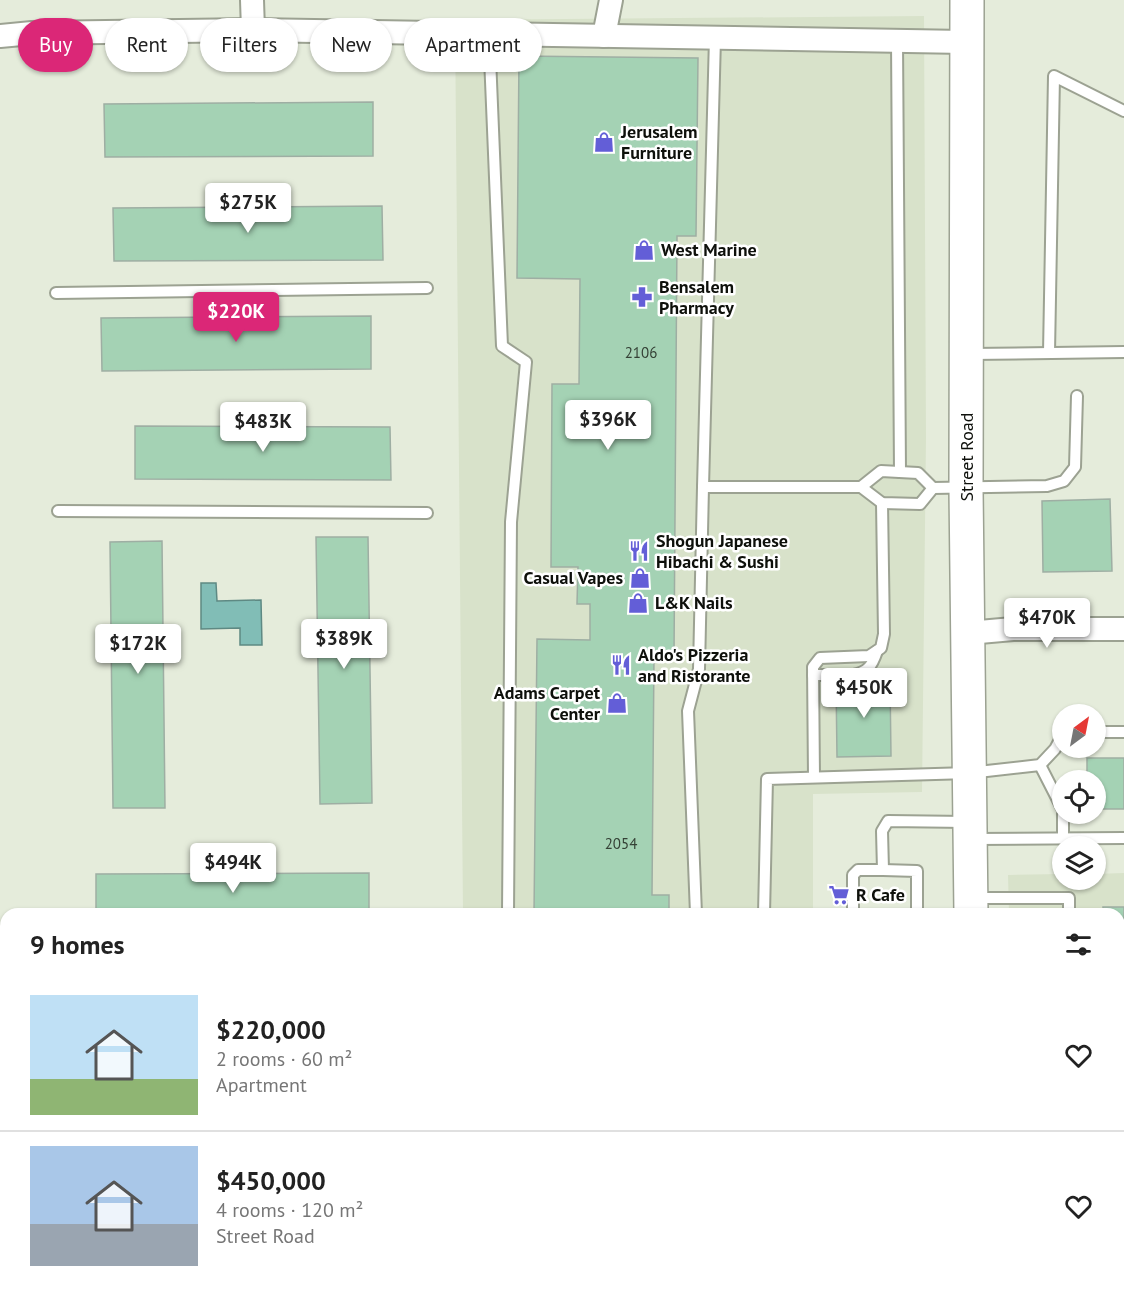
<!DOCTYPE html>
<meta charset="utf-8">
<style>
:root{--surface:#fff;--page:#f6f6f6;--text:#222;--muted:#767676;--line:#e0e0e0;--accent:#db2777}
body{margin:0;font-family:"PT Sans",sans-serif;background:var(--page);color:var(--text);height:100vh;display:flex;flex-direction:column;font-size:22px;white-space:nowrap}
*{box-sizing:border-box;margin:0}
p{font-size:20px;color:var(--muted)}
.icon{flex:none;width:33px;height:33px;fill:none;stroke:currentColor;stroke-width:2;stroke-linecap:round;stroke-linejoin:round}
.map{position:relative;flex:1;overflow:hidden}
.drawer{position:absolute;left:0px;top:908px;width:1125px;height:386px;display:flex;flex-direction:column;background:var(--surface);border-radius:18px 18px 0 0;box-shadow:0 2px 4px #0004}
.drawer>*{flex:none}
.banner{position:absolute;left:18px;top:18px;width:600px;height:54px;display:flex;gap:12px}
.needle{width:39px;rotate:32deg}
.controls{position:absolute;left:1052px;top:704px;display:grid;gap:12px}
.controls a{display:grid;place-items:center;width:54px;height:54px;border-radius:50%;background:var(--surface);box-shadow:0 2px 4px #0004;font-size:30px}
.price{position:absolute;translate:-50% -51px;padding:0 14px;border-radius:6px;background:#fff;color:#222;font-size:20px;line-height:39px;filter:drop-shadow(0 2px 3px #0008)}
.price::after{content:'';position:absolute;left:50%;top:36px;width:18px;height:14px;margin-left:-9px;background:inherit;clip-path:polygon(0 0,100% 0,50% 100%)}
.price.active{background:var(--accent);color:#fff}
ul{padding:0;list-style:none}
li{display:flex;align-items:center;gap:18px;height:150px;padding:0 30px}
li+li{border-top:2px solid var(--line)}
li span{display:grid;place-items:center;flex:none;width:168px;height:120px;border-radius:0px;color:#555}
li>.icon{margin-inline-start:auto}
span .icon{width:72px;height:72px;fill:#fffc;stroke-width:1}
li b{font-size:26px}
h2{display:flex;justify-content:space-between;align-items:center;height:72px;padding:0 30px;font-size:26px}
.chip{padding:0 21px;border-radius:27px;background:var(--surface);box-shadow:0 2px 4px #0004;font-size:21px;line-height:54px}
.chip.active{background:var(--accent);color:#fff}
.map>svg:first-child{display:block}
.built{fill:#d8e2ca}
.water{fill:#81bdb6;stroke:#5e8983;stroke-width:1.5}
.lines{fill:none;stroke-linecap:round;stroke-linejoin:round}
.stream{stroke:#5e8983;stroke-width:8}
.building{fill:#a4d2b4;stroke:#9eaea3;stroke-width:1.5}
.service-casing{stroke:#9ca292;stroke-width:14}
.minor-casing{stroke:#9ca292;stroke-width:26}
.primary-casing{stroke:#9ca292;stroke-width:36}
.service{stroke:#fff;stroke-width:10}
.minor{stroke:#fff;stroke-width:22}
.primary{stroke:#fff;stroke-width:33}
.labels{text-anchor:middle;stroke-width:5;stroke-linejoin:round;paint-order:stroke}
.number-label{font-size:15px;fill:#344035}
.poi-label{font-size:18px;font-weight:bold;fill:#0e100b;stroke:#fff;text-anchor:start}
.street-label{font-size:18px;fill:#0e100b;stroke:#fff}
</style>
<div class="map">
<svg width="1124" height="1292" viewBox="0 0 1124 1292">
<rect width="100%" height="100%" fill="#e5ecdb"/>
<g class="built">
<path d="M924 16 926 437 922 792 813 794V913H463L455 20Z"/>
<path d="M1124 873V1292H1025L1024 1287H1119V914L1009 913 1008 875 1062 874V879H1095V874Z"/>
</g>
<path class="water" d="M201 583H216L217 601 261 600 262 645H240V628L201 629Z"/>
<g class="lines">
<path class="stream" d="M657 1292 663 1287"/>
</g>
<g class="building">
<path d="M519 56 698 58 696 236H677L674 656 654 655 652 895H669V914H534L537 639 590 640V604H577L578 567H551L552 384H579L580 279 517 278Z"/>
<path d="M373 102V156L105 157 104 104Z"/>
<path d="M382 206 383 260 114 261 113 208Z"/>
<path d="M371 316V369L102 371 101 318Z"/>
<path d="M135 426 390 427 391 480 135 479Z"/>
<path d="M1110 499 1112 571 1043 572 1042 501Z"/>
<path d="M316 537H368L372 803 320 804Z"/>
<path d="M162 541 165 808H113L110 542Z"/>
<path d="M890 680 891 756 837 757 836 681Z"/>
<path d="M1087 758H1124V809H1095V780H1087Z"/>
<path d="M369 873V914H96V874Z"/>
<path d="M1103 907H1124V1043H1119V914H1103Z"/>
</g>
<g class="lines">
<g class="service-casing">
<g id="service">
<path d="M489 33 502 346 526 362 511 522 508 914"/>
<path d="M715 38 703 487H861L882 503 920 504 933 488"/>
<path d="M897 41 900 472"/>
<path d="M56 293 427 288"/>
<path d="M1049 353 1054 76 1124 111"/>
<path d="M970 354 1124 352"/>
<path d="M861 487 881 471 918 473 933 488 1047 486 1064 481 1075 467 1077 396"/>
<path d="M58 511 427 513"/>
<path d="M813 675H832"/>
<path d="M853 675C868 672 872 666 877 651"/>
<path d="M1095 732H1124"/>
<path d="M1040 765 1062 808"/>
<path d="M814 777 813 667 820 658 869 656 881 648 884 634 882 503"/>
<path d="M1063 813V839"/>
<path d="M973 839 1124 838"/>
<path d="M883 870 917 871V914"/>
<path d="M974 898H1069V914"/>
<path d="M696 914 688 711 699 669 703 487"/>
<path d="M764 914 767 779 969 773 1040 765 1055 749 1062 736"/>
<path d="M853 914V875L858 870H883L882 831 888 821 967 822"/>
<path d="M1119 1060H1124"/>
<path d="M1119 1264H1124"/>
<path d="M0 1290 53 1287"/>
</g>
</g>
<g class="minor-casing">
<g id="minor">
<path d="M252 0 253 30"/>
<path d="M0 36 32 33 253 30 965 42"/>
<path d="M604 36 611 0"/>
<path d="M968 633 1013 629H1124"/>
</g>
</g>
<g class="primary-casing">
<g id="primary">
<path d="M967 0 966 489 971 914"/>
<path d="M977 1287V1292"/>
</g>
</g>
<use href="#service" class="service"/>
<use href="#minor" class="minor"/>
<use href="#primary" class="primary"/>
</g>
<defs>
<g id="shop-bare" transform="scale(1.62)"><path d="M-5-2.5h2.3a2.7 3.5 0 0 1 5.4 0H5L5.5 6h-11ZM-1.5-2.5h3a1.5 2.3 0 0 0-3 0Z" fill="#635ed7" stroke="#fff" stroke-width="2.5" paint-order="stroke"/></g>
<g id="pharmacy-bare" transform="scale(1.62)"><path d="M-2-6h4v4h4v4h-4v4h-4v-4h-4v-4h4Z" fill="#635ed7" stroke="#fff" stroke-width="2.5" paint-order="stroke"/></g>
<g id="restaurant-bare" transform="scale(1.62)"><path d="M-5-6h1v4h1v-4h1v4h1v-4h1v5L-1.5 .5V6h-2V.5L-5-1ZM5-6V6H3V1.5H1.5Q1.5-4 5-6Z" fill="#635ed7" stroke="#fff" stroke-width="2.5" paint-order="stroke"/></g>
<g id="supermarket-bare" transform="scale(1.62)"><path d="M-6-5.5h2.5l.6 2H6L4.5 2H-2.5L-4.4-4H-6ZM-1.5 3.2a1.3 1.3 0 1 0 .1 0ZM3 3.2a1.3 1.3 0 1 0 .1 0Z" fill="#635ed7" stroke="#fff" stroke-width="2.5" paint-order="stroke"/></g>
</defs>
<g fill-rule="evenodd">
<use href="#shop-bare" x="604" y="142"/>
<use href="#shop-bare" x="644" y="250"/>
<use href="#pharmacy-bare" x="642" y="297"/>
<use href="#restaurant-bare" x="639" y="551"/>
<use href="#shop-bare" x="640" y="578"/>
<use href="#shop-bare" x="638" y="603"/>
<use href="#restaurant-bare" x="621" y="665"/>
<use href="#shop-bare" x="617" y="703"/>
<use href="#supermarket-bare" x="839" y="895"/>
</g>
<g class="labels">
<g class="number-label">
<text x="641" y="358">2106</text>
<text x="621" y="849">2054</text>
</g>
<g class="poi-label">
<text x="621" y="138">Jerusalem<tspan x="621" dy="21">Furniture</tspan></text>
<text x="661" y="256">West Marine</text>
<text x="659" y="293">Bensalem<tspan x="659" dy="21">Pharmacy</tspan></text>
<text x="656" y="547">Shogun Japanese<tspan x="656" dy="21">Hibachi &amp; Sushi</tspan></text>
<text x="623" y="584" text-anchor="end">Casual Vapes</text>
<text x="655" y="609">L&amp;K Nails</text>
<text x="638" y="661">Aldo's Pizzeria<tspan x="638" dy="21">and Ristorante</tspan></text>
<text x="600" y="699" text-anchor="end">Adams Carpet<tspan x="600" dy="21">Center</tspan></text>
<text x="856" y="901">R Cafe</text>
</g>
<g class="street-label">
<text transform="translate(967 457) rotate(-90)" y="6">Street Road</text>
</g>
</g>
</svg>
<div class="controls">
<a><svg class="needle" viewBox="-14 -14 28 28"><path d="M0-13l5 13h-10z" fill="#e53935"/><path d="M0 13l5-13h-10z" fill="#767676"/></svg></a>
<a><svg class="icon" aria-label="locate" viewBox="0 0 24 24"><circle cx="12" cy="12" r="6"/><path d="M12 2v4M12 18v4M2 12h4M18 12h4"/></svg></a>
<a><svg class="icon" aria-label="layers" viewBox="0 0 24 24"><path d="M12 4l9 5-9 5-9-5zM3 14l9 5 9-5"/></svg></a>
</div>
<b class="price" style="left:248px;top:234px">$275K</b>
<b class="price active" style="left:236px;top:343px">$220K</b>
<b class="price" style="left:608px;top:451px">$396K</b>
<b class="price" style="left:263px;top:453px">$483K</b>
<b class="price" style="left:1047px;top:649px">$470K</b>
<b class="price" style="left:344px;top:670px">$389K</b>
<b class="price" style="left:138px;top:675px">$172K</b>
<b class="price" style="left:864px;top:719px">$450K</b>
<b class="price" style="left:233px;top:894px">$494K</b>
<div class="banner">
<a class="chip active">Buy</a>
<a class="chip">Rent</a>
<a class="chip">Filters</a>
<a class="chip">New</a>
<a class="chip">Apartment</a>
</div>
<section class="drawer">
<h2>9 homes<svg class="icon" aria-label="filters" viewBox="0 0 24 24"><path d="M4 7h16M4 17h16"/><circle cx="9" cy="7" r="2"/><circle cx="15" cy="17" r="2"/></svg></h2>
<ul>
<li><span style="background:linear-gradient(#bfe0f5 70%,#8fb573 0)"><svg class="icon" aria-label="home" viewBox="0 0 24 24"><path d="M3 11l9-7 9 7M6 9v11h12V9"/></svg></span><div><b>$220,000</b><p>2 rooms · 60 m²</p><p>Apartment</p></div><svg class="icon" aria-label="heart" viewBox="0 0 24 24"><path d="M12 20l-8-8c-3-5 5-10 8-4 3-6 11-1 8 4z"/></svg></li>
<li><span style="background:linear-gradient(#a9c7e8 65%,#9aa5b1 0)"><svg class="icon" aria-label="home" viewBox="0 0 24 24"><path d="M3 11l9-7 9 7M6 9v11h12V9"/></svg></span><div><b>$450,000</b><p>4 rooms · 120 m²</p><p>Street Road</p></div><svg class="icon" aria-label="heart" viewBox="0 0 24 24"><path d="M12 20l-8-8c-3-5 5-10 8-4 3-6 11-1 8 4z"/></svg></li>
</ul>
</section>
</div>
